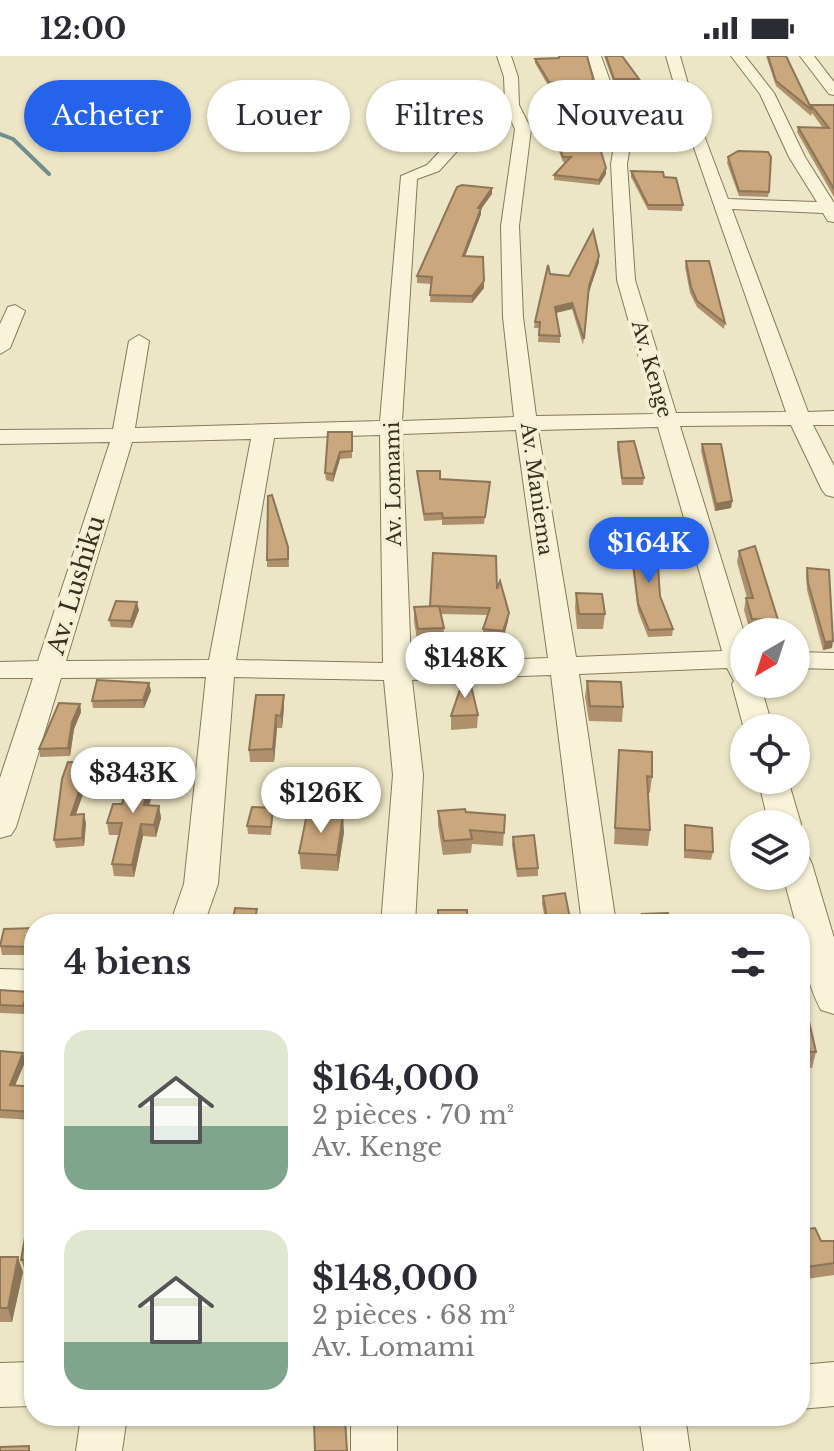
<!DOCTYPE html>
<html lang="fr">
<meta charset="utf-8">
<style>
:root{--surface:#fff;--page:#f7f7f7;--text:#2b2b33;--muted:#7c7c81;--accent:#2563eb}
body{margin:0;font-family:"Libre Baskerville",serif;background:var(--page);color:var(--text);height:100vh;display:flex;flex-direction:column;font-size:30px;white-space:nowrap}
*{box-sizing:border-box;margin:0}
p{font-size:26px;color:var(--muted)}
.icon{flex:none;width:44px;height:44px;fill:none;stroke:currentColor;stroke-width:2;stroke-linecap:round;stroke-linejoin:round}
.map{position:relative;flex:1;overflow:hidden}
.drawer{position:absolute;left:24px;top:858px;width:786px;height:512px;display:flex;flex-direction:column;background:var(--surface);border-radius:32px;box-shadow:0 2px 6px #0004}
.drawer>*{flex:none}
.top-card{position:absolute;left:24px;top:24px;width:786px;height:72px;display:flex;gap:16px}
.needle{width:52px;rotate:219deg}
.fabs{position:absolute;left:730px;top:562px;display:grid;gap:16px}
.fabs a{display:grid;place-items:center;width:80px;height:80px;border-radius:50%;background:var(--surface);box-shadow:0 2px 6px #0004;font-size:40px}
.price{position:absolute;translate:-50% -68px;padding:0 18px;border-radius:28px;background:#fff;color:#222;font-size:26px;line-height:52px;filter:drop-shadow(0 2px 4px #0008)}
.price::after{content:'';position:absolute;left:50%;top:48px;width:24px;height:18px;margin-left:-12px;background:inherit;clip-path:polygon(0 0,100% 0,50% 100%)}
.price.active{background:var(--accent);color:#fff}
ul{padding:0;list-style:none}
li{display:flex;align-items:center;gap:24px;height:200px;padding:0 40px}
li span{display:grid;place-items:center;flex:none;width:224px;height:160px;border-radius:24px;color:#555}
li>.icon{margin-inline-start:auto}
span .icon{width:96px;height:96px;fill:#fffc;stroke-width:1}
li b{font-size:34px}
h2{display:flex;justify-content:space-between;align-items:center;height:96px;padding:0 40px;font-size:34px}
.tag{padding:0 28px;border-radius:36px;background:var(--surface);box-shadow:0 2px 6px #0004;font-size:28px;line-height:72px}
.tag.active{background:var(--accent);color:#fff}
.status{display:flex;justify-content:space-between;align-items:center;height:56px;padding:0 40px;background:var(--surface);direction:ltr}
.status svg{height:22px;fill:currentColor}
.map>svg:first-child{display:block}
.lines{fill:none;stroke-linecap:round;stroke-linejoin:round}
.stream{stroke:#6e8f8b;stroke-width:4}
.minor-casing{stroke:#88795c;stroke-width:2}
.minor{fill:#f8f3d9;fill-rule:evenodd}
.wall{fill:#ae906c}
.shaded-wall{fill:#8d7558}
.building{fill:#caa77d;stroke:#8d7558;stroke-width:2}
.labels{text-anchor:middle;stroke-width:8;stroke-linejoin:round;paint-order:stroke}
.far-street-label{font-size:20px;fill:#382f1f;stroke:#f5f0d5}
.street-label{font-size:24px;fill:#382f1f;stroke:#f5f0d5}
</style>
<div class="status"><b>12:00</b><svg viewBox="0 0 49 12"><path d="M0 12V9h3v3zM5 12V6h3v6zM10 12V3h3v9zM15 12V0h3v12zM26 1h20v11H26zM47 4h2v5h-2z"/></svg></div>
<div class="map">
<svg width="834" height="1395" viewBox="0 0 834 1395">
<rect width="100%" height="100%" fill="#ede6c6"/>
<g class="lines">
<path class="stream" d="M0 78 13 83 49 118"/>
<g class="minor-casing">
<g id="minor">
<path d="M497 0H511L518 21 519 49 531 73 519 170 523 261 536 360 655 358 617 224 611 108 615 84 587 0H601L631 84 627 108 635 224 676 357 786 356 685 66 666 0H680L699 66 728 143 817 146 789 101 760 38 731 0H745L774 37 805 101 834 147V166L828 165 823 157 732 153 808 356 834 355V369H813L834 410V441L826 439 822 434 791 369 680 370 744 577V628H760L773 672 744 673 732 628 734 625 727 612 579 618 616 868H582L551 619 412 624 423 719 415 868H381L393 719 384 624 234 621 218 828 204 868H170L184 828 206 621 61 622 16 771 11 779 0 782V722L33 622H0V606L38 605 110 386 0 388V374L113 373 129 285 139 279 149 285 135 372 380 365 401 120 427 109 479 54 505 47 504 21ZM507 55 515 73 501 170 503 261 514 361 402 365 417 123 439 115 489 60ZM658 371 722 595 576 601 538 374ZM516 374 548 602 411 607 402 378ZM380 379 383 607 236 604 274 382ZM251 383 209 604 66 605 132 386Z"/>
<path d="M800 0H814L834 26V39L829 38Z"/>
<path d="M15 249 25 255 10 292 0 298V268L8 251Z"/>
<path d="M796 596 834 597V613L796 612Z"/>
<path d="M758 724H788L801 768 796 776V768H769Z"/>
<path d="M796 797 808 800 812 808 834 882V958L821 954C808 930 800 895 800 868H796L783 820H796Z"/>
<path d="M0 913 34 914V942L0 939Z"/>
<path d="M34 1306V1350L0 1351V1307Z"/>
<path d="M834 1306V1350L800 1353V1309Z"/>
<path d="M81 1360H127L122 1395H76Z"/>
<rect x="351" y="1360" width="46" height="35"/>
<path d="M639 1360H685L690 1395H644Z"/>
</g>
</g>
<use href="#minor" class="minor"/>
</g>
<g class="wall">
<path d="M558 0H587L593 27 591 33 549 31 535 7V3L558 2Z"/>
<path d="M604 0H622L639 23V28H614Z"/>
<path d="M766 0H786L810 51 811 49H834V141L797 76 798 71 823 72 812 57 811 60 776 30Z"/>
<path d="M552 72 606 112V118L599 129 554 124V119L566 107 563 106 552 77Z"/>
<path d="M728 101 769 136 768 141 739 140 727 107Z"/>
<path d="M631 115 664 121 683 149 682 155 648 154 631 121Z"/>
<path d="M492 138 481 153V158L465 200 484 232 472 247 430 246 431 228 417 227V220Z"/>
<path d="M599 200V206L589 236 583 289 572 253 556 257 560 280V287L538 286 539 272H534L535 266 550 218 569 220Z"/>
<path d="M686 205 725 267 724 273 697 251 690 237 685 211Z"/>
<path d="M352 376V402L340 403 333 426 326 424 325 417Z"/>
<path d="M618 386 644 422 643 429H622L617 393Z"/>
<path d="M702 388 732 445 731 452 715 455 701 395Z"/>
<path d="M417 415 440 423 489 433 484 468 442 469V464L424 465Z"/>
<path d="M630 480 650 496 660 540 673 573 672 580 648 581 638 555 629 487Z"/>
<path d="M288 491 289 511H267V504Z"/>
<path d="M739 495 778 564 776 575H750L744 554 746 542H747L737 506Z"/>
<path d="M807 512 832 592 823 594 807 534 806 519Z"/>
<path d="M497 533 508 565 503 583 483 580V573L488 559 441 558 444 572 443 587 418 588 414 566V551H430Z"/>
<path d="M576 537 605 558 603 573H577L575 552Z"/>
<path d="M139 554 132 572 111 571 109 564Z"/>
<path d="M587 625 623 651 622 666 589 665 585 641Z"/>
<path d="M149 627 151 635 144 652H93L92 645Z"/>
<path d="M256 639 284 651 282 672H277L274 706H250L249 694Z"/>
<path d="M80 648 81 656 74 673 70 700 40 701 39 693Z"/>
<path d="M478 659 477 672 451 674V660Z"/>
<path d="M619 694 652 721 650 737 648 736 650 774 648 790 614 788Z"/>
<path d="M154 712 156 724 149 750H159L161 762 156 781 143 780 134 821 114 820 112 808 119 779H109L107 767Z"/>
<path d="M91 715 75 759 86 767 84 790 56 792 54 784Z"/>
<path d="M273 752V760L271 779 248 778 247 770Z"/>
<path d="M438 755 505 759 503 790 472 788 471 797 443 799 438 769Z"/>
<path d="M685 769 713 796 711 804 684 802V777Z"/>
<path d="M344 776 338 815 301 813 299 797Z"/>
<path d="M513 781 538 812V820L517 821 512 789Z"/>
<path d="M543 840 571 868H546L542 848Z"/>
<path d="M33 872 34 883 30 899H2L0 888Z"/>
<path d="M0 934 30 945 25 958 0 957Z"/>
<path d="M800 961 816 996 812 1012 800 1011Z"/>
<path d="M0 995 23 997 25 1006 15 1029 34 1031V1064L0 1062Z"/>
<path d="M800 1174 821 1185H834V1219L800 1224Z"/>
<path d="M34 1176V1211L24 1212 21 1204Z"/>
<path d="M0 1201 23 1216 12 1266H0Z"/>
</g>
<g class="shaded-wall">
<path d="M606 112V118L599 129V124Z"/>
<path d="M492 132V138L481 153V158L463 206V200L478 152Z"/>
<path d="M599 200V206L589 236 583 289 589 230Z"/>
<path d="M484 225V232L472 247V240Z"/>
<path d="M572 247V253L555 257V251Z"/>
<path d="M340 396V403L333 426V418Z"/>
<path d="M732 445 731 452 715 455 716 448Z"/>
<path d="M137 546 139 554 132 572 131 565Z"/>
<path d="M509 557 508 565 503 583V575Z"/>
<path d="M833 585 832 592 823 594 825 586Z"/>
<path d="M149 627 151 635 144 652 143 644Z"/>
<path d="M284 639V651L282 672 281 660Z"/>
<path d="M80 648 81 656 74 673 70 700 68 692 72 666Z"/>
<path d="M276 659 277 672 274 706 273 693Z"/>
<path d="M89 707 91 715 73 767 71 759Z"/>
<path d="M154 712 156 724 146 761 144 749Z"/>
<path d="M159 750 161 762 156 781 154 769Z"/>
<path d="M84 758 86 767 84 790 82 782Z"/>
<path d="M343 760 344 776 338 815 337 799Z"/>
<path d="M141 768 143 780 134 821 132 809Z"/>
<path d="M33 872 34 883 30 899 28 891Z"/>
<path d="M28 936 30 945 25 958 23 950Z"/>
<path d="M23 997 25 1006 12 1037 10 1029Z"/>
<path d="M18 1201 23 1216 12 1266 8 1252Z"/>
</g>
<g class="building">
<path d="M559 0H587L593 22 591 28 549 26 535 3 559 2Z"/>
<path d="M606 0H622L639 23H614Z"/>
<path d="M768 0H786L812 54 776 25Z"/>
<path d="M811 49H834V133L798 71 829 72Z"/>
<path d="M552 72H594L606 112 599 124 554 119 571 101H563Z"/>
<path d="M738 95 768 96 771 101 769 136 739 135 728 101Z"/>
<path d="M631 115 663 116 664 121 676 122 683 149H648Z"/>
<path d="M462 129 492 132 478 152H481L463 200 483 201 484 225 472 240 430 239 432 221 417 220 457 131Z"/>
<path d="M593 174 599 200 589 230 584 283 572 247 555 251 560 280 539 279 540 266H535L548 209 550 218 569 220Z"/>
<path d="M686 205H709L725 267 697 245 691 231Z"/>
<path d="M328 376H352V395L340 396 333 418 325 417Z"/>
<path d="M634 385 644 422H622L618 386Z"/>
<path d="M702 388H721L732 445 716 448Z"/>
<path d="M417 415H440V423L490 426 485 461 443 462 442 457 424 458Z"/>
<path d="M272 439 288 491V503L267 504 268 440Z"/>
<path d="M630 480 649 481 650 496H657L660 540 673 573 649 574 638 548Z"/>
<path d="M755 490 778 564 752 563 746 542H753L739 495Z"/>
<path d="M433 497 496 500 497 533 500 525 509 557 503 575 483 573 490 552 430 550Z"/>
<path d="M807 512 829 514 833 585 825 586 808 527Z"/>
<path d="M576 537 602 538 605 558H579Z"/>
<path d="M116 545 137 546 131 565 109 564Z"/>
<path d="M439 550 444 572 418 573 414 551Z"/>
<path d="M467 613 478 659 451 660Z"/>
<path d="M97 624 149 627 143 644 92 645Z"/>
<path d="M587 625 621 626 623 651 590 650Z"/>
<path d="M256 639H284L281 660 276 659 273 693 249 694Z"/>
<path d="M59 647 80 648 72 666 68 692 39 693Z"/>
<path d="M619 694 652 696V721L647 720 650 774 615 772Z"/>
<path d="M68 706 89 707 71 759 84 758 82 782 54 784 62 723Z"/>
<path d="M132 712H154L144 749 159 750 154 769 141 768 132 809 112 808 122 767H107L113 748H122Z"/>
<path d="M252 751 273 752 271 771 247 770Z"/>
<path d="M465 753 466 756 505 759 504 777 470 774 472 783 444 785 438 755Z"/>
<path d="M307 758 343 760 337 799 299 797Z"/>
<path d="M685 769 712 772 713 796 685 794Z"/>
<path d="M534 779 538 812 517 813 513 781Z"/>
<path d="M565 837 571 868H548L543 840Z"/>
<path d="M235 852 257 853 254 868H232Z"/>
<rect x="438" y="854" width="29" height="14"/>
<path d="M668 857 670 864 715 861 717 868H644L642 858Z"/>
<path d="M33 872 28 891 0 890 4 873Z"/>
<path d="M0 934 28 936 23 950 0 949Z"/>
<path d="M800 961H808L816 996 800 995Z"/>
<path d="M0 995 23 997 10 1029 34 1031V1056L0 1054Z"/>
<path d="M815 1172 821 1185H834V1207L800 1212V1174Z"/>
<path d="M26 1176H34V1203L21 1204Z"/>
<path d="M0 1201H18L8 1252H0Z"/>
<path d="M345 1362 347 1395H315L314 1365Z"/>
<path d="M29 1390V1395H0V1391Z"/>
</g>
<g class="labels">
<g class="far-street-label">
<text transform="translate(652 313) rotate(74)" y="7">Av. Kenge</text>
<text transform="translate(393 428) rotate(-91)" y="7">Av. Lomami</text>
<text transform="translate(537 433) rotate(82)" y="7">Av. Maniema</text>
</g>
<g class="street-label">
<text transform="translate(76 529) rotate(-73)" y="8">Av. Lushiku</text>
</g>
</g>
</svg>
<div class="fabs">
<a><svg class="needle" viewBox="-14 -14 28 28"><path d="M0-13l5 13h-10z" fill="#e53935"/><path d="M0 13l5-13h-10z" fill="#7c7c81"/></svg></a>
<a><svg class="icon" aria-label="locate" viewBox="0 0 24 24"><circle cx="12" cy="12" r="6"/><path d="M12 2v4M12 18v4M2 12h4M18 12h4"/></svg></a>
<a><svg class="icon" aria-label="layers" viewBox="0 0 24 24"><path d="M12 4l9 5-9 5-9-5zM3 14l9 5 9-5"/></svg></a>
</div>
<b class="price active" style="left:649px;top:529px">$164K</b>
<b class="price" style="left:465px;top:644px">$148K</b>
<b class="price" style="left:133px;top:759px">$343K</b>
<b class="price" style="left:321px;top:779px">$126K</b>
<div class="top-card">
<a class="tag active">Acheter</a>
<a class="tag">Louer</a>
<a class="tag">Filtres</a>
<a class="tag">Nouveau</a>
</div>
<section class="drawer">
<h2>4 biens<svg class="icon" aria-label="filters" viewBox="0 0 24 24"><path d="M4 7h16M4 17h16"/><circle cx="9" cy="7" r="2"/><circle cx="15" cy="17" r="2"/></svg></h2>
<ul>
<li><span style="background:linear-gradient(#dfe7d0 60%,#7fa58c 0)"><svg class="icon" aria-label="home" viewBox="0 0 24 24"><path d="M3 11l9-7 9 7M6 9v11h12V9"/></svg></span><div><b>$164,000</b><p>2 pièces · 70 m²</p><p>Av. Kenge</p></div></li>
<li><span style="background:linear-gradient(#dfe7d0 70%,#7fa58c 0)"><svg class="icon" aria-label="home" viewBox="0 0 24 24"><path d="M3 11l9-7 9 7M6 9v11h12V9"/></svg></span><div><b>$148,000</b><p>2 pièces · 68 m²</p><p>Av. Lomami</p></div></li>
</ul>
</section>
</div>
